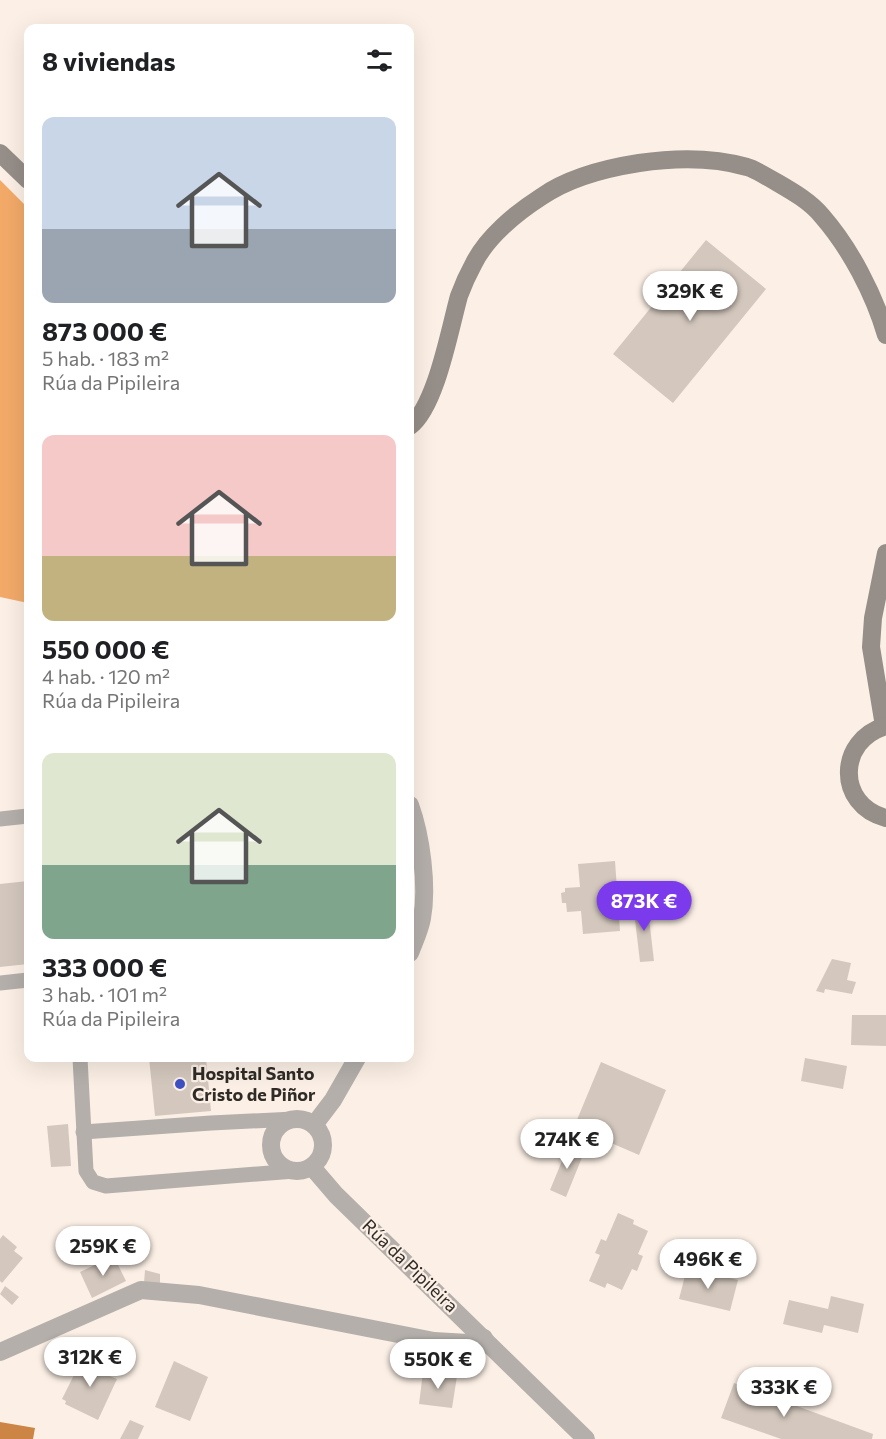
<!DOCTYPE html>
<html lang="es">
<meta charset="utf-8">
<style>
:root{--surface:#fff;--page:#f2f2f2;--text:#202124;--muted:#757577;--accent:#7c3aed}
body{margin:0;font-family:Commissioner,sans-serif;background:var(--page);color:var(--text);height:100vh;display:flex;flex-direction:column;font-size:22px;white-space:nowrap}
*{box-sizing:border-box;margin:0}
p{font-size:20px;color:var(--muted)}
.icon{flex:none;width:33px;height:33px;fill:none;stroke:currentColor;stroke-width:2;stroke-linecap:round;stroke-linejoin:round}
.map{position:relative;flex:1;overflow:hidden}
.side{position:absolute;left:24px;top:24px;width:390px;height:1038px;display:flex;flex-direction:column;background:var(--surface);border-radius:12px;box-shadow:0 6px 24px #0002}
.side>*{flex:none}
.price{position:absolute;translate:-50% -51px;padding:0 14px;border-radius:21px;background:#fff;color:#222;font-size:20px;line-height:39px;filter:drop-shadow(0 2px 3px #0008)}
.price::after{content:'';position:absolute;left:50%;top:36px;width:18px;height:14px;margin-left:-9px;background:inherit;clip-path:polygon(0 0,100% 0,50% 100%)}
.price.on{background:var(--accent);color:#fff}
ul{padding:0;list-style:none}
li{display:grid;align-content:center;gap:12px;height:318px;padding:0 18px}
li span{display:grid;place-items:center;height:186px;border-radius:12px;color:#555}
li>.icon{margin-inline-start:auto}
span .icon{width:108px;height:108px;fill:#fffc;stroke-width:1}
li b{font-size:26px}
h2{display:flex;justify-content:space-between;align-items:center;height:72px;padding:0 18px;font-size:26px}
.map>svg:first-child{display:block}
.forest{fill:#f3aa69}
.water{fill:#cc8544}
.building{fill:#d4c8be}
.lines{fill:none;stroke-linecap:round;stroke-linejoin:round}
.lane{stroke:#b4afab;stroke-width:15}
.street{stroke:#b4afab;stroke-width:18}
.secondary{stroke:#968e88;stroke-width:18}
.poi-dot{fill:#3e50c3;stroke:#fcf0e6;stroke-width:2}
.labels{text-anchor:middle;stroke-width:4.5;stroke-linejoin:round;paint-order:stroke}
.poi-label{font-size:18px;font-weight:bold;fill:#2f2b27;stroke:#fcf0e6;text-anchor:start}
.street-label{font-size:18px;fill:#2f2b27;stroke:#fcf0e6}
</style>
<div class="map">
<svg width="886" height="1439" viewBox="0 0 886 1439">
<rect width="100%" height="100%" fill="#fcf0e6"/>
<path class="forest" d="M0 180 28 208V603L0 597Z"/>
<path class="water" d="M0 1422 35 1428 33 1439H0Z"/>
<g class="building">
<path d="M706 240 766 289 673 403 613 354Z"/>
<path d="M615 861 620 931 583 934 581 911 567 912 566 903H562L561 893 565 892V888L580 887 578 864Z"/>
<path d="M28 881V964L0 967V884Z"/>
<path d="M647 901 654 961 640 962 633 903Z"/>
<path d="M832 959 851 963 847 980 856 982 852 994 825 989 824 993 816 991Z"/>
<path d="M852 1015H886V1046L851 1045Z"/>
<path d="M149 1058H206L211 1111 155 1116Z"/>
<path d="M805 1058 847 1066 843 1089 801 1081Z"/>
<path d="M601 1062 666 1090 639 1155 574 1127Z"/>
<path d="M68 1124 71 1166 51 1167 47 1126Z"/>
<path d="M569 1144 585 1150 566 1197 550 1190Z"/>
<path d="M618 1213 634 1220 633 1224 648 1231 638 1254 643 1256 637 1271 632 1269 622 1290 607 1283 605 1288 589 1281 600 1255 595 1253 601 1239 606 1241Z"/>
<path d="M3 1235 17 1247 14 1251 23 1258 2 1283 0 1281V1239Z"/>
<path d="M105 1260 117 1263 126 1281 92 1298 80 1272Z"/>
<path d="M687 1268 738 1280 730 1311 679 1299Z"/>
<path d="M145 1270 160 1274V1283H144Z"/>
<path d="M5 1286 19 1297 12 1305 0 1294Z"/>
<path d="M831 1296 864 1304 858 1333 824 1325 822 1333 783 1324 789 1300 828 1309Z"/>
<path d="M88 1356 111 1367 107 1375 117 1379 98 1420 65 1404 66 1401 62 1399 77 1369 81 1371Z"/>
<path d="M174 1361 208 1377 190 1421 155 1407Z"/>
<path d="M423 1372 457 1376 452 1408 419 1404Z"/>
<path d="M734 1383 873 1434 872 1439H781L721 1418Z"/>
<path d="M130 1420 144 1426 138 1439H120Z"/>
</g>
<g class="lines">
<g class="lane">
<path d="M0 819 28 816"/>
<path d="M0 983 28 980"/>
<path d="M80 1058 86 1171 93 1182 106 1186 295 1171"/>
<path d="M83 1132 211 1123 294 1119"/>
</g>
<g class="street">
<path d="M410 805C421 835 428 886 422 918 420 930 414 942 410 953"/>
<circle cx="297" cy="1145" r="26"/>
<path d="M314 1125 333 1100 357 1058"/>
<path d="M312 1167 336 1195 586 1439"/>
<path d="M0 1352 141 1290 199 1295 434 1341 468 1343 484 1338"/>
</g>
<g class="secondary">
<path d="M0 153 28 180"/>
<path d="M410 426C436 407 450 328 459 296 463 285 468 274 474 263 487 237 516 213 541 197 568 178 607 168 639 163 673 158 712 157 747 167 755 169 763 175 771 179 788 189 809 200 822 216 850 248 874 294 886 335"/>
<path d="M884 726 871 647 873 618 886 553"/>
<path d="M886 726C837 740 836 805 886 818"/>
</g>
</g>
<circle class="poi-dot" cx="180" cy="1084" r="6"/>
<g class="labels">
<g class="poi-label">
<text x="192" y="1080">Hospital Santo<tspan x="192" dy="21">Cristo de Piñor</tspan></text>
</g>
<g class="street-label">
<text transform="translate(410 1266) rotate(44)" y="6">Rúa da Pipileira</text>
</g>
</g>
</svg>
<b class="price" style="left:690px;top:322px">329K €</b>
<b class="price on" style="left:644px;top:932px">873K €</b>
<b class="price" style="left:567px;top:1170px">274K €</b>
<b class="price" style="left:103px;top:1277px">259K €</b>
<b class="price" style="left:708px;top:1290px">496K €</b>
<b class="price" style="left:90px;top:1388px">312K €</b>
<b class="price" style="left:438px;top:1390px">550K €</b>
<b class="price" style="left:784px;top:1418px">333K €</b>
<section class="side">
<h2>8 viviendas<svg class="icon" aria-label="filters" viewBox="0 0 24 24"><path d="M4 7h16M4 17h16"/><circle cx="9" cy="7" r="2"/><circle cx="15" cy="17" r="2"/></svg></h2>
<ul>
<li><span style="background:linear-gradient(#c9d6e8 60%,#9aa5b1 0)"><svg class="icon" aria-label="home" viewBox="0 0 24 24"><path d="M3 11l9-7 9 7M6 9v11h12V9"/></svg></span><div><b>873 000 €</b><p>5 hab. · 183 m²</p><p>Rúa da Pipileira</p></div></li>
<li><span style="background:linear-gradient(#f6c9c9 65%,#c2b280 0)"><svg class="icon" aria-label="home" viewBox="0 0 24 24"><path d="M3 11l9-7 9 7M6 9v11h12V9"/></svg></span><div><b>550 000 €</b><p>4 hab. · 120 m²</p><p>Rúa da Pipileira</p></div></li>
<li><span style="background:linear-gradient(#dfe7d0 60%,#7fa58c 0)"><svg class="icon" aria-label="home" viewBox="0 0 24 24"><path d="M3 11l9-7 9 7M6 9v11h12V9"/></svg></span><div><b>333 000 €</b><p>3 hab. · 101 m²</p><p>Rúa da Pipileira</p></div></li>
</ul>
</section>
</div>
